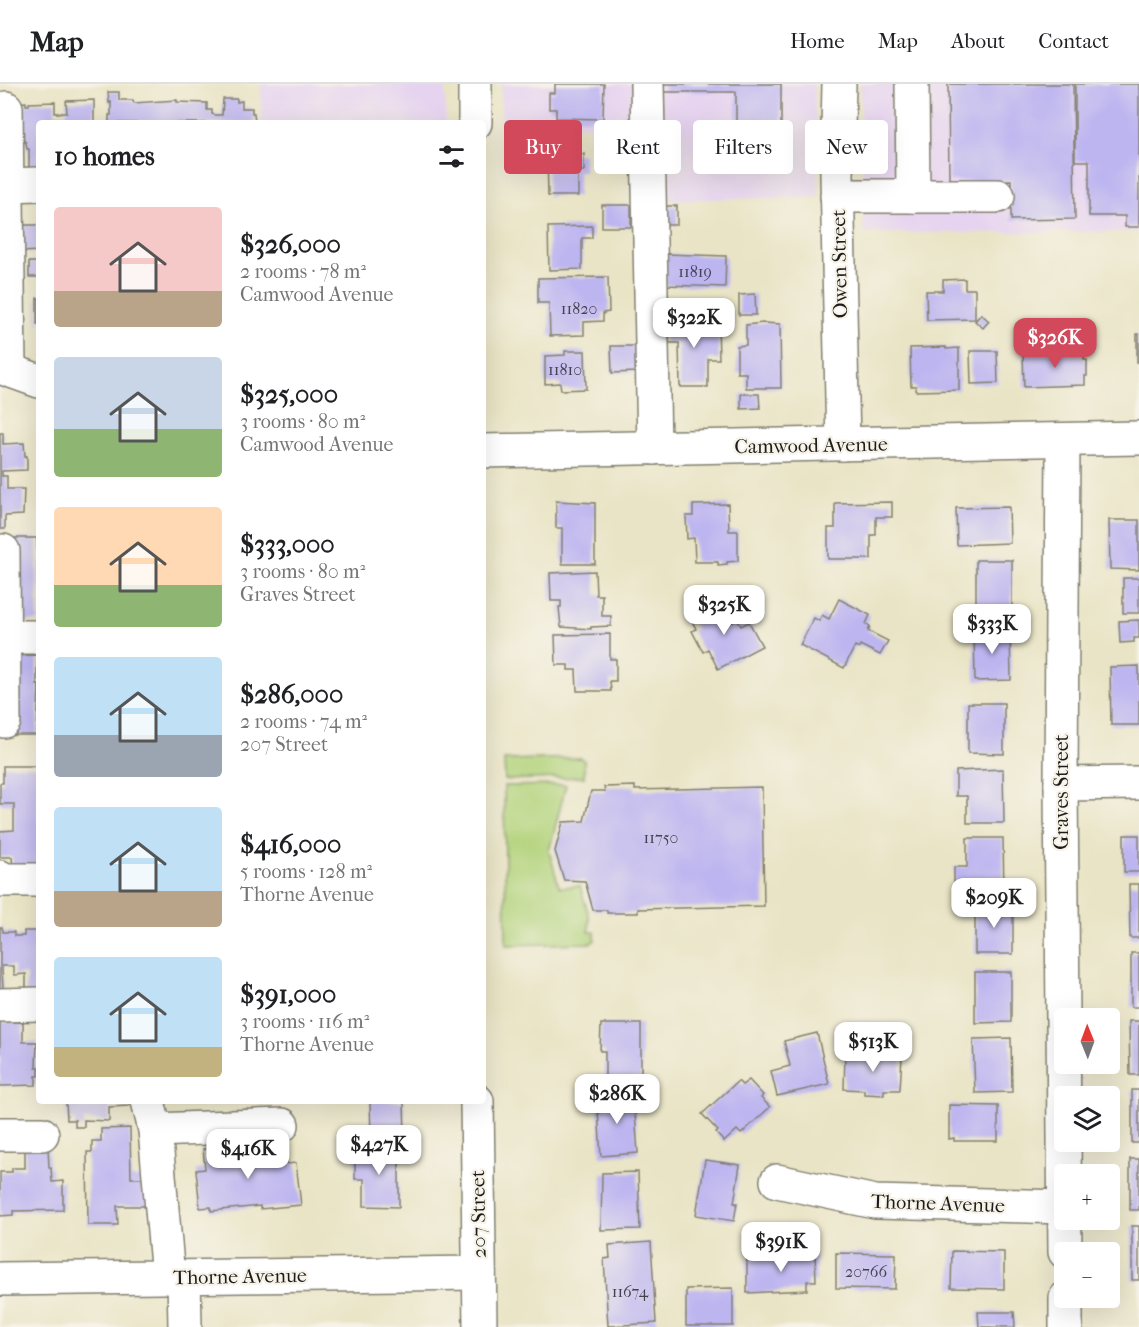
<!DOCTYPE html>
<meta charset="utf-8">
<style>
:root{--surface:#fff;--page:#f6f6f6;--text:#202124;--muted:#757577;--line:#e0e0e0;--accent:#d1495b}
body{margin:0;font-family:"IM FELL French Canon",serif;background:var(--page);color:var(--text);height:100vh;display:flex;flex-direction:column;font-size:22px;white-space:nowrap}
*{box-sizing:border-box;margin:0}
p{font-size:20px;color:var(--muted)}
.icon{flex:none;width:33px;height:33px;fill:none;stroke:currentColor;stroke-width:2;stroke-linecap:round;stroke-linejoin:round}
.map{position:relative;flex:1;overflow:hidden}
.sheet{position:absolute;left:36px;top:36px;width:450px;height:984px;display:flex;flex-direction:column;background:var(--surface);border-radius:6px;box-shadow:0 6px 24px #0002}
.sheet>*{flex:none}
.top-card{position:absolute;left:504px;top:36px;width:544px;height:54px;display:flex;gap:12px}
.needle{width:39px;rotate:359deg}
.fabs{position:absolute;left:1054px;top:924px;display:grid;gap:12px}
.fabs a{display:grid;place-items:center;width:66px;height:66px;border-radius:6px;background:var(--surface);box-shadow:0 6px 24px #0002;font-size:30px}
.price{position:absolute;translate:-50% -51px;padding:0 14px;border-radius:12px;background:#fff;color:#222;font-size:20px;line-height:39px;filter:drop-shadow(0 2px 3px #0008)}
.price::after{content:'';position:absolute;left:50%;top:36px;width:18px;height:14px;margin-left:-9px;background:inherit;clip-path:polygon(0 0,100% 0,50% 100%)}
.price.on{background:var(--accent);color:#fff}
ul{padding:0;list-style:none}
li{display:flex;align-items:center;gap:18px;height:150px;padding:0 18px}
li span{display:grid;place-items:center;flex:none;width:168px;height:120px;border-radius:6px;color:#555}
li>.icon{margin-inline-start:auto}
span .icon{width:72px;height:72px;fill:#fffc;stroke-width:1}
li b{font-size:26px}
h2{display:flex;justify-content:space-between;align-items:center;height:72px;padding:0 18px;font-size:26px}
.chip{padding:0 21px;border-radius:6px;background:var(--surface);box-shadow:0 6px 24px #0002;font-size:21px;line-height:54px}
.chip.on{background:var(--accent);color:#fff}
header{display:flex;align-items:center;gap:36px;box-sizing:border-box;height:84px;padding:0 30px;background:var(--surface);border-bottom:2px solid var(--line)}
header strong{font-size:28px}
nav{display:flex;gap:33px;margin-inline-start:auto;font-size:21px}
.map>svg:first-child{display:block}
.built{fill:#e6d3f0}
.green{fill:#b2d37b;stroke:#67784c;stroke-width:1.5}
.building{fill:#bdb5f0}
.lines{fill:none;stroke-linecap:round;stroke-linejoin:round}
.minor-casing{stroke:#828070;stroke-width:36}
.minor{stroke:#fff;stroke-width:33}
.labels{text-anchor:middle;stroke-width:4.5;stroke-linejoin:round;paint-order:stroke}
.number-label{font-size:16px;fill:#444251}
.street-label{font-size:20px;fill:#1c1c1c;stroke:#f7f3e8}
</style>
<header>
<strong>Map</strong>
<nav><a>Home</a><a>Map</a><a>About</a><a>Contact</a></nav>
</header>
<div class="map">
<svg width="1139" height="1243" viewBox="0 0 1139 1243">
<rect width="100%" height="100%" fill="#f7f3e8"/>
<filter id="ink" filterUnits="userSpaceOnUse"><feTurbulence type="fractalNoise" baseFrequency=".0167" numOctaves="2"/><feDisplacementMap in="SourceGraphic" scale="12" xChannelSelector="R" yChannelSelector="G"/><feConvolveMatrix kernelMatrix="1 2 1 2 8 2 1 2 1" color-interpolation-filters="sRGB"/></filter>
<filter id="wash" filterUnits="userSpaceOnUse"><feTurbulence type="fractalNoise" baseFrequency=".008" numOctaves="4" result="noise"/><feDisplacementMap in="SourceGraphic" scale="24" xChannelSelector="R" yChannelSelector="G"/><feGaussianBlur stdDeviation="1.35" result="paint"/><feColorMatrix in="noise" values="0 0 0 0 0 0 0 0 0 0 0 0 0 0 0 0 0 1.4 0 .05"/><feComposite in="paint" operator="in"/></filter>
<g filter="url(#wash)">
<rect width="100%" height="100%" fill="#e9e4c5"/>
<g class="built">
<path d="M261 0H445L446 39H262Z"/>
<path d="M501 0H814L819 113 649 116 647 41 501 43Z"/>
<path d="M860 0H1139V148L864 149Z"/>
</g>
<g class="green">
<path d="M581 674 584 677V693L505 696 504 676Z"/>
<path d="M566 701 549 767 559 803 580 802 589 832V848H595V856L591 859 506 861 504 702Z"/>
</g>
<g id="blocks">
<g class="building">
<path d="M555 0H604L603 35 556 34V25H549V9H555Z"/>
<path d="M664 0H781V41H736V8H664Z"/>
<path d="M948 0H1073L1075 135 1011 136V96L949 97Z"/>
<path d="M1075 0H1139V143H1125V132H1089V77H1075Z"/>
<path d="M108 8H119V16H133L134 19 177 16V18L207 19V26H212V30L215 31H222L223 15H237V18L242 17V24H252V29H254L255 39H109V31H111V18L109 19Z"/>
<path d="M94 16V39H39V90H29V65H27L26 58H24V56H14V19L26 18V21H29V19L55 18V29H67L66 17Z"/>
<path d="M547 70H584V87H578V112H548Z"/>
<rect x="602" y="121" width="29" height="22"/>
<rect x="662" y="122" width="15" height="19"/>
<path d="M19 141H39V167L22 168Z"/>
<path d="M592 142V154H582V185L549 186 548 143Z"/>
<path d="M665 170 726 172 725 203 665 201Z"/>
<rect x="29" y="178" width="10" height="15"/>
<path d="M608 193 609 228 603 229V237L584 238V251L550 252 549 219H538V194Z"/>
<path d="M965 195V205H975V235L927 236 926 207H943V196Z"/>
<path d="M755 210 756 231H739V211Z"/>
<rect x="37" y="214" width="2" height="26"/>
<path d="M981 230 989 237 983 244 975 237Z"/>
<path d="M665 236H707V238H718L719 275H708V303H680L679 259H665Z"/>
<path d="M763 239 780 240 781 304H746V289H737V262L746 261V241Z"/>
<rect x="1137" y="250" width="2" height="28"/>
<path d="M611 262H635L637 288 612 289Z"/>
<path d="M946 263V265L959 264V306L916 307V302H911L910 264Z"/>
<path d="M565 267H585L586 305 561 306 560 299 545 300V272L565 271Z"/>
<path d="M970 267H997L998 299 971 300Z"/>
<path d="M1084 267V276H1087V292H1085V301L1024 303 1023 269Z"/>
<path d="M741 310H759L760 324 741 325Z"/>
<path d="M0 349H3V360L24 359 25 372H27V386L2 387V392H7V405H24L23 431 5 432V445H0Z"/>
<path d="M556 417 595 419V480H562V444H556Z"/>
<path d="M892 418V433H876V451H871V475H828V444H835V419Z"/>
<path d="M728 420 729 447H738V477L727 478V480L718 481V478H695L694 454 687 455 686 432H693V421Z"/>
<path d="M1009 423 1010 459 957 461 956 424Z"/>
<path d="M1109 436H1139V486L1110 485Z"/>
<path d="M12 454H37L38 537 13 538Z"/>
<path d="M976 476H1012V529L976 530Z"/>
<path d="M595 487 596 511H602V532H611V542L591 543V545L561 543 559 523H561V517H551L550 489Z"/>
<rect x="1123" y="494" width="16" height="35"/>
<path d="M839 515 870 531 866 540 870 542 868 547 888 557 880 571 860 561 859 564 855 562 844 584 800 561 814 534 819 537 822 531 829 535Z"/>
<path d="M723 519 733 538 737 535 741 542 749 538 762 562 718 585 708 565 703 568 692 547 696 545 691 535Z"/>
<path d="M1139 536V554H1134V558L1120 559 1119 537Z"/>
<path d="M974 546H1010L1011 596 975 597Z"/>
<path d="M610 550V575H616V597H610L611 607H577L576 586H568V581H556L555 551Z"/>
<path d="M37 571V601H39L37 651H12L11 572Z"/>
<path d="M1139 582V641H1111L1110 583Z"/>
<path d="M968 619H1004V670L968 669Z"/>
<path d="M3 682H39V785H13L12 773H0V747L14 746V720H0V699H3Z"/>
<path d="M1003 685 1004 739H967V712H956V687Z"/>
<path d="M635 702V706L762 703 764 822 638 825V829H607V826H593L585 797 564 796 555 767 563 738 584 737 591 707H605L604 703Z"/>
<rect x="1124" y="751" width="15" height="37"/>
<path d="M967 754H1003L1004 807 954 806V783H967Z"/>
<path d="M1129 800H1139V854H1130Z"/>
<rect x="975" y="819" width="38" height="51"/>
<path d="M0 843H2L3 848H14V852H24V847H39V911L26 912V890L14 891V882H2L3 907H0Z"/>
<rect x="1131" y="869" width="8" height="54"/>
<path d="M975 888H1011V938L975 939Z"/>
<path d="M1129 937H1139V991H1130Z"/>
<path d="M0 938H23V958H37L36 983H39V992H36V1001L0 1002Z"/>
<path d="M601 940H641V994H605V967H600Z"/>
<path d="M817 949 829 1000 777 1012 771 987 790 982 784 957Z"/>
<path d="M1011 954 1012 1008 975 1009 973 955Z"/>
<path d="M845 970 902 972 900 1006H884V1011L864 1010V1006L844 1005Z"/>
<path d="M749 996 763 1011 761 1014 770 1023 741 1050 737 1046 724 1058 716 1049 718 1047 702 1030 738 997 742 1001Z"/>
<rect x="1132" y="1006" width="7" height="53"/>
<path d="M624 1009 625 1016 634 1015 638 1069 601 1072 597 1011Z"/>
<path d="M66 1017H129V1022L109 1023V1037L84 1036V1043H75V1036H67Z"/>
<path d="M370 1017H404L405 1051 371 1052Z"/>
<path d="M949 1021 998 1022V1057H954V1054L949 1055Z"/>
<path d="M130 1044 131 1094H151L152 1122H117L118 1141H88L87 1068H92V1057H101V1045Z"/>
<path d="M285 1060 287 1080 296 1079 301 1121 260 1125V1122L211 1127V1123L200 1124 196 1086 205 1085 203 1065 235 1061 237 1082 247 1081V1085L256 1084 253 1064Z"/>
<path d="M25 1063H48L49 1084H51L52 1098 63 1097V1126L13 1127V1131L0 1132V1088H12V1084H25Z"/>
<path d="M355 1065H399V1123L364 1122V1095H355Z"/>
<rect x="1130" y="1075" width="9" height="51"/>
<path d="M705 1076 740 1081 734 1119H737L734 1137 696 1131Z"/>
<path d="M638 1088 640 1145 601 1146 602 1089Z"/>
<rect x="1132" y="1142" width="7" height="54"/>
<path d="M651 1158 656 1239 608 1242 604 1175 610 1174 609 1161Z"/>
<path d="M952 1167 1004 1168V1205L951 1204Z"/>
<path d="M836 1169 896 1170 895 1205 836 1204Z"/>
<path d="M767 1170H815L816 1197H807V1206L747 1209V1175L767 1174Z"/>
<path d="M733 1204V1242H686V1205Z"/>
<path d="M978 1228H1014L1015 1243H979Z"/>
</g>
</g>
</g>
<g filter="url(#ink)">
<use href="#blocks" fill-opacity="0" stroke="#828070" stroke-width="1.5"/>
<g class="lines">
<g class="minor-casing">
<g id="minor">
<path d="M475 0V39"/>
<path d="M647 0 654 364"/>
<path d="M839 0 837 91 843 360"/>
<path d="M912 0 913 112"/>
<path d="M6 24 9 286"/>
<path d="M7 101 39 100"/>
<path d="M837 112H998"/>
<path d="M0 283 39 297"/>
<path d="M1063 356 1061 700 1065 1168"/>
<path d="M483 367 1139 354"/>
<path d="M3 467 4 637"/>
<path d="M3 553H39"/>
<path d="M1061 700 1139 699"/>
<path d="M0 793 2 796H39"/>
<path d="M0 921 39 920"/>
<path d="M148 1017 155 1046 168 1193"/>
<path d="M477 1017 480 1243"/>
<path d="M155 1046 282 1041"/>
<path d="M0 1050H42"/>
<path d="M777 1097 875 1118 1064 1123"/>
<path d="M184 1193 185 1243"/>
<path d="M0 1195 479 1189"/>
<path d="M1066 1214V1243"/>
</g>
</g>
<use href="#minor" class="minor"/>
</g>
</g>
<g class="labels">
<g class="number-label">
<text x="695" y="193">11819</text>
<text x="579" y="230">11820</text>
<text x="565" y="291">11810</text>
<text x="661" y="759">11750</text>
<text x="866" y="1193">20766</text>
<text x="630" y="1213">11674</text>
</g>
<g class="street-label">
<text transform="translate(839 180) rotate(-91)" y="7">Owen Street</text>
<text transform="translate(811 361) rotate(-1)" y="7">Camwood Avenue</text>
<text transform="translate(1061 708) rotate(-90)" y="7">Graves Street</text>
<text transform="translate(938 1119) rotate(2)" y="7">Thorne Avenue</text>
<text transform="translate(478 1130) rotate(-91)" y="7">207 Street</text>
<text transform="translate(240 1192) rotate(-1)" y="7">Thorne Avenue</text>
</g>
</g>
</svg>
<div class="fabs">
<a><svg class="needle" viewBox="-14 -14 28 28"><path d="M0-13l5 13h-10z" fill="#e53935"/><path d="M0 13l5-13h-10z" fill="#757577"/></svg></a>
<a><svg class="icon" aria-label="layers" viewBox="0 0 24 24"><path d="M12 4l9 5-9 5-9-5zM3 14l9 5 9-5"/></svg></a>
<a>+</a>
<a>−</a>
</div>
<b class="price" style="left:694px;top:265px">$322K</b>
<b class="price on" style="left:1055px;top:285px">$326K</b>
<b class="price" style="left:724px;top:552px">$325K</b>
<b class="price" style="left:992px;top:571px">$333K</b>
<b class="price" style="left:994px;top:845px">$209K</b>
<b class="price" style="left:873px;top:989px">$513K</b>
<b class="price" style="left:617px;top:1041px">$286K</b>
<b class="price" style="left:379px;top:1092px">$427K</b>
<b class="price" style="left:248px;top:1096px">$416K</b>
<b class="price" style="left:781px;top:1189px">$391K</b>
<div class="top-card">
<a class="chip on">Buy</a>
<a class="chip">Rent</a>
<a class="chip">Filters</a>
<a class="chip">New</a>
</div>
<section class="sheet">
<h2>10 homes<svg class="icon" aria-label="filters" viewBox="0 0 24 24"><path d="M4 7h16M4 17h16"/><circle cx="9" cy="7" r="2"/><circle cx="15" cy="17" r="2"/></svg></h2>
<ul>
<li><span style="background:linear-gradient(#f6c9c9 70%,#b9a48a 0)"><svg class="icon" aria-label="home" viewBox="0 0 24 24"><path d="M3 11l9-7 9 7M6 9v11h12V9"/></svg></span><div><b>$326,000</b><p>2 rooms · 78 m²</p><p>Camwood Avenue</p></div></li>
<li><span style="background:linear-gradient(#c9d6e8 60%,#8fb573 0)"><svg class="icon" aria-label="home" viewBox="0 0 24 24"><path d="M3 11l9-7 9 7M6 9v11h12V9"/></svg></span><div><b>$325,000</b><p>3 rooms · 80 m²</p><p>Camwood Avenue</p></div></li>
<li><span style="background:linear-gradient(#ffd9b3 65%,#8fb573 0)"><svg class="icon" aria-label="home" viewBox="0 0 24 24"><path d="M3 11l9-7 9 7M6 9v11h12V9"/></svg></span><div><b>$333,000</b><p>3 rooms · 80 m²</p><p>Graves Street</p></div></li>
<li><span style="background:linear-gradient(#bfe0f5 65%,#9aa5b1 0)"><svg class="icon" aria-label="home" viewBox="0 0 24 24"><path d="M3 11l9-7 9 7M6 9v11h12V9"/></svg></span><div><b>$286,000</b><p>2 rooms · 74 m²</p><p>207 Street</p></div></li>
<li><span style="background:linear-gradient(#bfe0f5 70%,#b9a48a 0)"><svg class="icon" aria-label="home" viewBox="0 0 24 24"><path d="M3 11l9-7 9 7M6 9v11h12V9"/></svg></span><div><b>$416,000</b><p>5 rooms · 128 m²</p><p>Thorne Avenue</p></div></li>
<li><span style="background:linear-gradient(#bfe0f5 75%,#c2b280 0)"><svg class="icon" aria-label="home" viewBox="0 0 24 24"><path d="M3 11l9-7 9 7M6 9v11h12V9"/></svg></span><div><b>$391,000</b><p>3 rooms · 116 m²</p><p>Thorne Avenue</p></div></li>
</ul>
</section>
</div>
